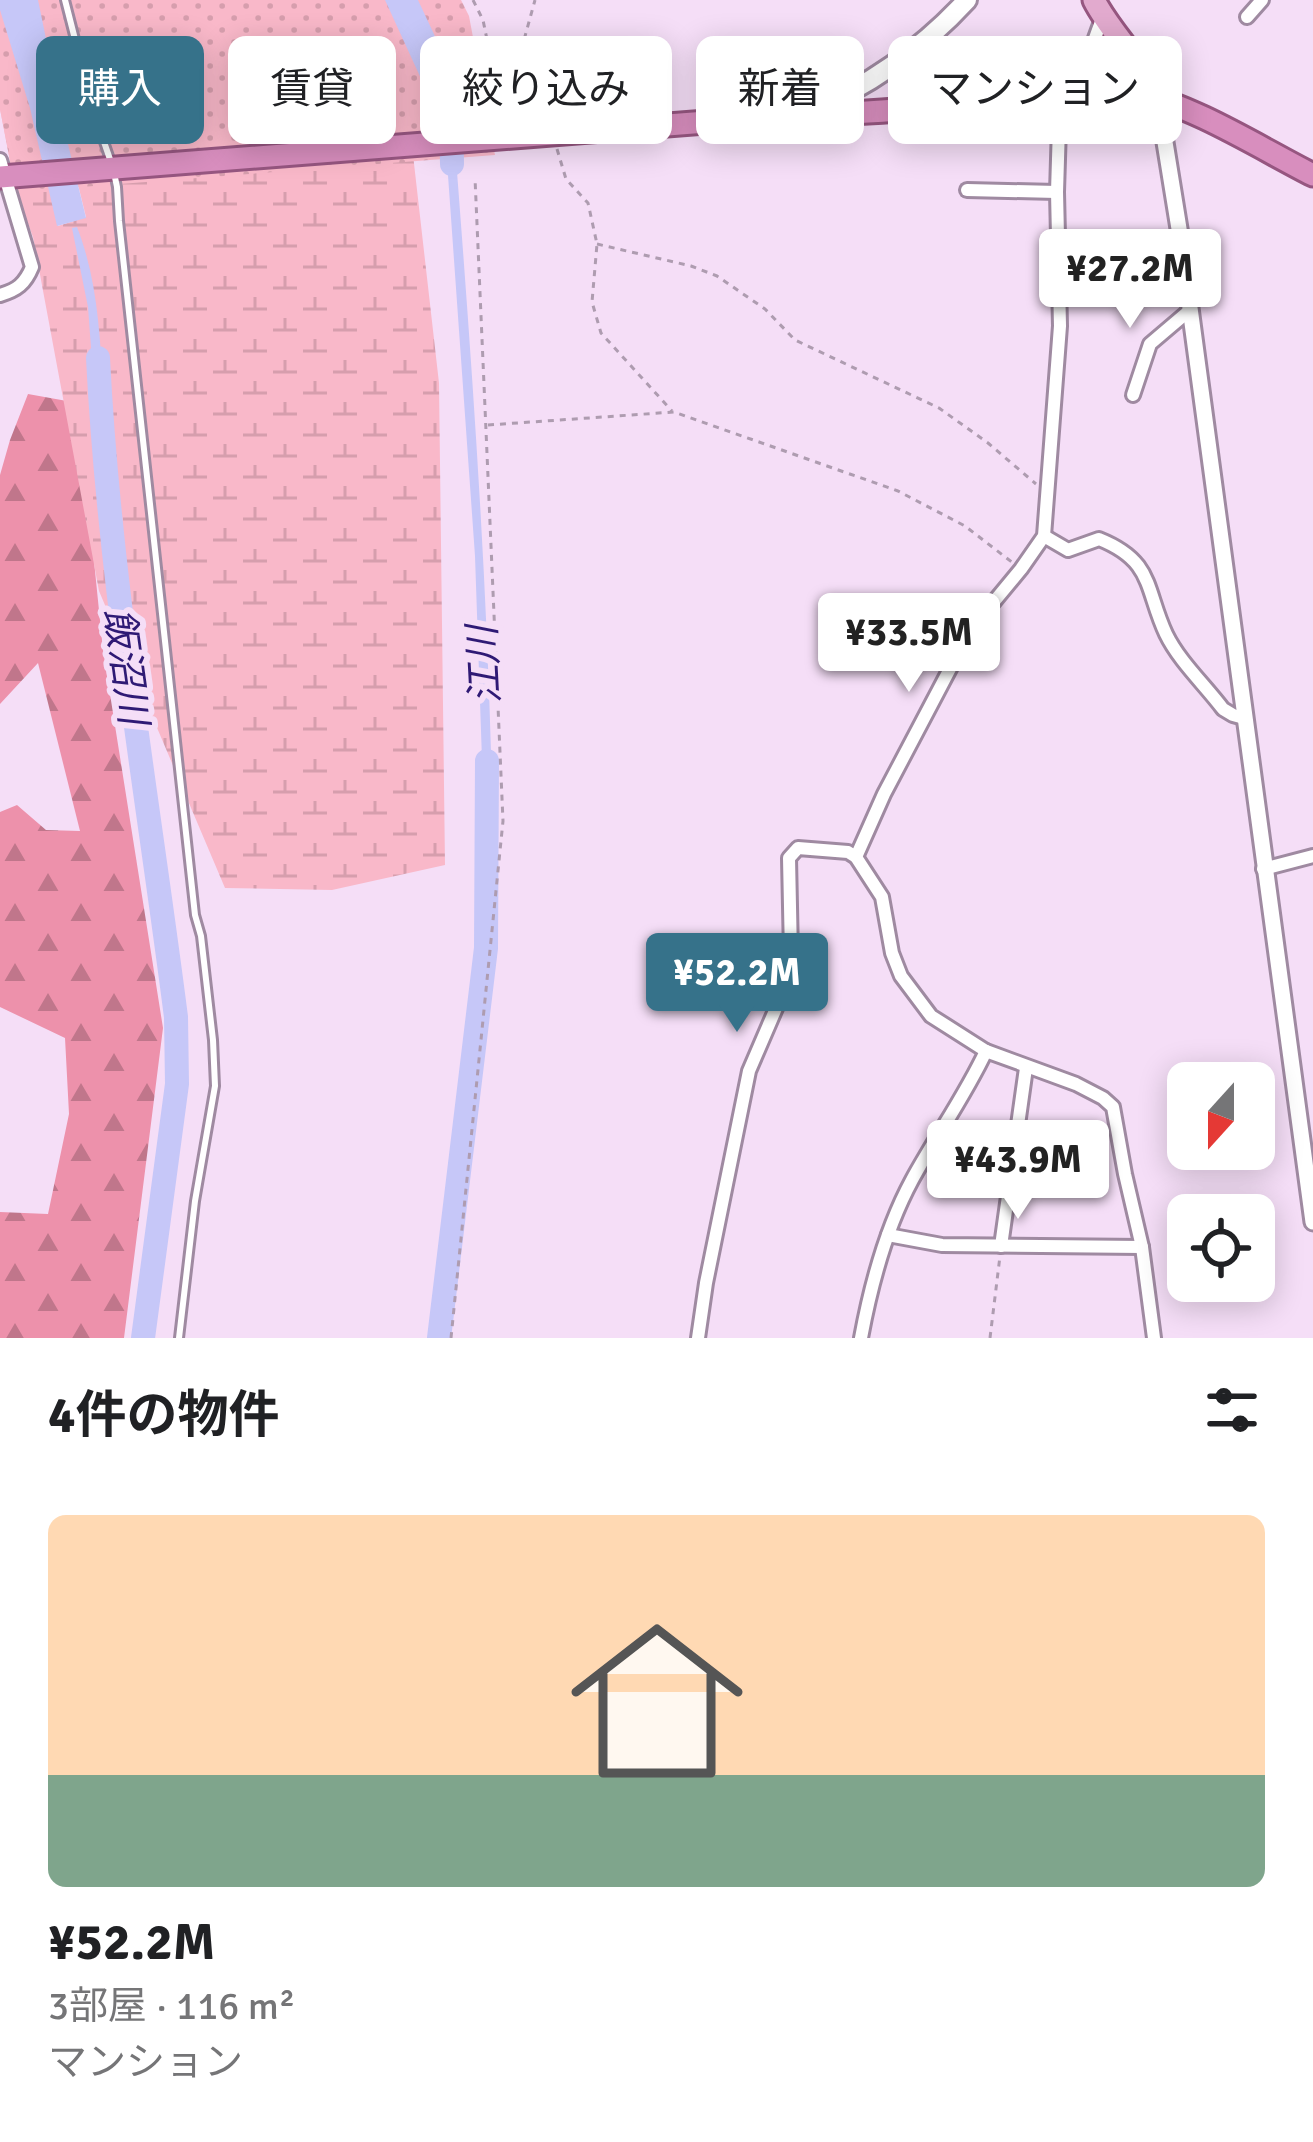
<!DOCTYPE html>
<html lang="ja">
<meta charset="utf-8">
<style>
:root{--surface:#fff;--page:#f6f6f6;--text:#202124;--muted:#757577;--accent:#36728a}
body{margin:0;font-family:Signika,"Noto Sans JP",sans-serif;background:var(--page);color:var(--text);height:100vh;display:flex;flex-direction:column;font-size:45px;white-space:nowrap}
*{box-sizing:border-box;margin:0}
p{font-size:39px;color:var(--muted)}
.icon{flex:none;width:66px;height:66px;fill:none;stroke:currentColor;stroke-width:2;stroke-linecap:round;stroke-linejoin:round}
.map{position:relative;height:1338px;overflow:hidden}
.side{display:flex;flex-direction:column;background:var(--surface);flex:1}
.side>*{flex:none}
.hud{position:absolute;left:36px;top:36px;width:1242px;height:108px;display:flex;gap:24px}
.needle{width:78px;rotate:201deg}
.buttons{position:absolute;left:1167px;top:1062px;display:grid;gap:24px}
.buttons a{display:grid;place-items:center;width:108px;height:108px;border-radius:18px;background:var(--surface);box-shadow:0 6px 30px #0003;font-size:60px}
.price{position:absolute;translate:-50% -102px;padding:0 27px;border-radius:12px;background:#fff;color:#222;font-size:39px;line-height:78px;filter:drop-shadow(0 3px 6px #0008)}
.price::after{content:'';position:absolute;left:50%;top:72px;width:36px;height:27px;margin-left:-18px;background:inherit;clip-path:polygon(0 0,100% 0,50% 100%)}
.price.current{background:var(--accent);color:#fff}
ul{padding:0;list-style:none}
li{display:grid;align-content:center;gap:24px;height:636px;padding:0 48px}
li span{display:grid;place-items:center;height:372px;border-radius:18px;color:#555}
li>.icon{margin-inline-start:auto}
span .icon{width:216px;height:216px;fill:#fffc;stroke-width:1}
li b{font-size:51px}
h2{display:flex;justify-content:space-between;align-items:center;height:144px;padding:0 48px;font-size:51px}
.tag{padding:0 42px;border-radius:18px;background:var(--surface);box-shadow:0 6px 30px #0003;font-size:42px;line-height:108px}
.tag.current{background:var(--accent);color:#fff}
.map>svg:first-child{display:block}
.forest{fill:url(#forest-firs)}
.wetland{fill:url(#wetland-marsh)}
.park{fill:url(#park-dots)}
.water{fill:#c6c7f8}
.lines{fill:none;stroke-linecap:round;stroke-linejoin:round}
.river{stroke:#c6c7f8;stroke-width:24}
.service-casing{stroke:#9f8aa1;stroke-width:12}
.minor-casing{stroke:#9f8aa1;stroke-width:18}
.tertiary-casing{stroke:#9f8aa1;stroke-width:21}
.secondary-casing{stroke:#9f8aa1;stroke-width:24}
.primary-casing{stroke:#965680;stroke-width:27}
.trunk-casing{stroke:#965680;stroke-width:27}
.path{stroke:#ae9cb0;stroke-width:3;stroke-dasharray:6 6;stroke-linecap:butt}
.service{stroke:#fff;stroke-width:6}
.minor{stroke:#fff;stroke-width:12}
.tertiary{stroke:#fff;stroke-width:15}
.secondary{stroke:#fff;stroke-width:18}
.primary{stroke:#e2aace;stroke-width:21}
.trunk{stroke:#d88ebe;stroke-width:21}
.labels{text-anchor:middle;stroke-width:12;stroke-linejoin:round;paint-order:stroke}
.water-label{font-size:39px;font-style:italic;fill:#2f1a75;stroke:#f5def7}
</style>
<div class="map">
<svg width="1313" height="1338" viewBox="0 0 1313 1338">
<defs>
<pattern id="forest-firs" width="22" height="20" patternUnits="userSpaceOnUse" patternTransform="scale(3)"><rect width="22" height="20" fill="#ed91ab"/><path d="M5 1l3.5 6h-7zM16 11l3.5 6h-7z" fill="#c0768b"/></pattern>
<pattern id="wetland-marsh" width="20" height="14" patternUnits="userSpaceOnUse" patternTransform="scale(3)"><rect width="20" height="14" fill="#f9b8c9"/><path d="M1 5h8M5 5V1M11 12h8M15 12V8" fill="none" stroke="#d69ead"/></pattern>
<pattern id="park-dots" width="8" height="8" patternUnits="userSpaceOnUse" patternTransform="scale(3)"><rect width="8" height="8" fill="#f9b8c9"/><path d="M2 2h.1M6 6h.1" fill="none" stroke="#d69ead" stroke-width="1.8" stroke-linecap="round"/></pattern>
</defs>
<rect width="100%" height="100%" fill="#f5def7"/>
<path class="forest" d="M28 394 78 403 103 650 163 1028 124 1338H0V1212L48 1214 69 1114 65 1038 0 1007V812L17 805 46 830 80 831 38 663 0 704V475L10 440Z"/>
<path class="wetland" d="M0 10 30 108 58 226 86 217 67 140 407 102 439 383 445 865 332 890 225 888 99 591 33 237 16 192 0 109Z"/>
<path class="park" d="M0 0H461L469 16 495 155 16 192 0 109Z"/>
<g class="water">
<path d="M0 0H38L67 140 86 218 57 226 30 108 0 10Z"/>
<path d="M385 0H418L469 109 434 107Z"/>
<path d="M445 133H454C471 352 487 570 492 790L483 789 475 556Z"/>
<path d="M77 227C97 278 100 333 103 388H94L88 307 72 228Z"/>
</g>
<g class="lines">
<g class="river">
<path d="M440 81 451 107 452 164"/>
<path d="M98 358C109 579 148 797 176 1017L177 1084 143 1338"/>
<path d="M439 1338 486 948 487 761"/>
</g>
<g class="service-casing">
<path id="service" d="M65 0 93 110 113 168 117 187 119 221 195 915 201 936 213 1040 215 1086 195 1201 179 1338"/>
</g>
<g class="minor-casing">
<g id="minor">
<path d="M1247 17 1262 0"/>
<path d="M1076 91 1103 16"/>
<path d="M0 160 32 267C25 284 17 290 0 295"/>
<path d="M967 190 1057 192"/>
<path d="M1133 395 1150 344 1190 310"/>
<path d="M1044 536 1068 550 1099 539C1154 561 1145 589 1166 634 1179 661 1205 685 1223 709L1233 715 1244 718"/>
<path d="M856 857 884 794 953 663 978 621 1021 569 1044 536 1060 326 1057 192 1060 93"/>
<path d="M1263 869 1313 856"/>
<path d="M888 1235 942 1245 1142 1247"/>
<path d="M1001 1246 1026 1068"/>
<path d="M698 1338 706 1283 749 1071 786 985 791 955 789 858 798 848 848 852 856 857 882 897 892 953 901 976 931 1016 986 1051 1076 1084 1103 1098 1113 1107 1125 1174 1142 1247 1154 1338"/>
<path d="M861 1338C871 1284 886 1228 912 1180 936 1136 965 1096 986 1051"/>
</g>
</g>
<g class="tertiary-casing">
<path id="tertiary" d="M1158 99 1181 241 1313 1222"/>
</g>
<g class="secondary-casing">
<path id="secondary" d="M805 112C865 90 924 47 967 0"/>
</g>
<g class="primary-casing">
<path id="primary" d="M1094 0C1111 34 1147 66 1158 99"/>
</g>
<g class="trunk-casing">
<path id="trunk" d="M0 177 795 115C857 114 918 109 980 102 1029 97 1087 83 1136 93 1194 106 1260 148 1313 175"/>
</g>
<g class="path">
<path d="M473 0 483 20 501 108"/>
<path d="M502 120 535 0"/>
<path d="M557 149 566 179 588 203 597 244 592 302 601 333 672 411"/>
<path d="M597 244 691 266 717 276 765 309 795 340 939 408 988 443 1036 484"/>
<path d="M488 425 674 412 898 491 965 526 1013 563"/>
<path d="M451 1338 503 821 475 178"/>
<path d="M990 1338 1000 1256"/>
</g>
<use href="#service" class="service"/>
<use href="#minor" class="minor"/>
<use href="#tertiary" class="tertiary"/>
<use href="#secondary" class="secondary"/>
<use href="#primary" class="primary"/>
<use href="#trunk" class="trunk"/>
</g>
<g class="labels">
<g class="water-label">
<text transform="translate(483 665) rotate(-93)" y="14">江川</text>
<text transform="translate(127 666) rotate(82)" y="14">飯沼川</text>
</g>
</g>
</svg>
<div class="buttons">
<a><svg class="needle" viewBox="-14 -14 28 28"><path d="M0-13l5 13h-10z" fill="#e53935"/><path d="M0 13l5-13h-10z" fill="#757577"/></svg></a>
<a><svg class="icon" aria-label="locate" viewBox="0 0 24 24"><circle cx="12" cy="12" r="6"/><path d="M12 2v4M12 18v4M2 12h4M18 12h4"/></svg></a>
</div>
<b class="price" style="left:1130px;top:331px">¥27.2M</b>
<b class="price" style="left:909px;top:695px">¥33.5M</b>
<b class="price current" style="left:737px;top:1035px">¥52.2M</b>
<b class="price" style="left:1018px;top:1222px">¥43.9M</b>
<div class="hud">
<a class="tag current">購入</a>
<a class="tag">賃貸</a>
<a class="tag">絞り込み</a>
<a class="tag">新着</a>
<a class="tag">マンション</a>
</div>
</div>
<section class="side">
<h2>4件の物件<svg class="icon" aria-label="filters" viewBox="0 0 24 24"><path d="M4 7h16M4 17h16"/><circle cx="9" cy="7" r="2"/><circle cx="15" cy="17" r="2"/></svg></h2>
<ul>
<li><span style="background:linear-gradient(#ffd9b3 70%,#7fa58c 0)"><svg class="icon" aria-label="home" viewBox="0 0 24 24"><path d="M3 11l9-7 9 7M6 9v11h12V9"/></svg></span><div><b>¥52.2M</b><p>3部屋 · 116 m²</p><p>マンション</p></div></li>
</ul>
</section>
